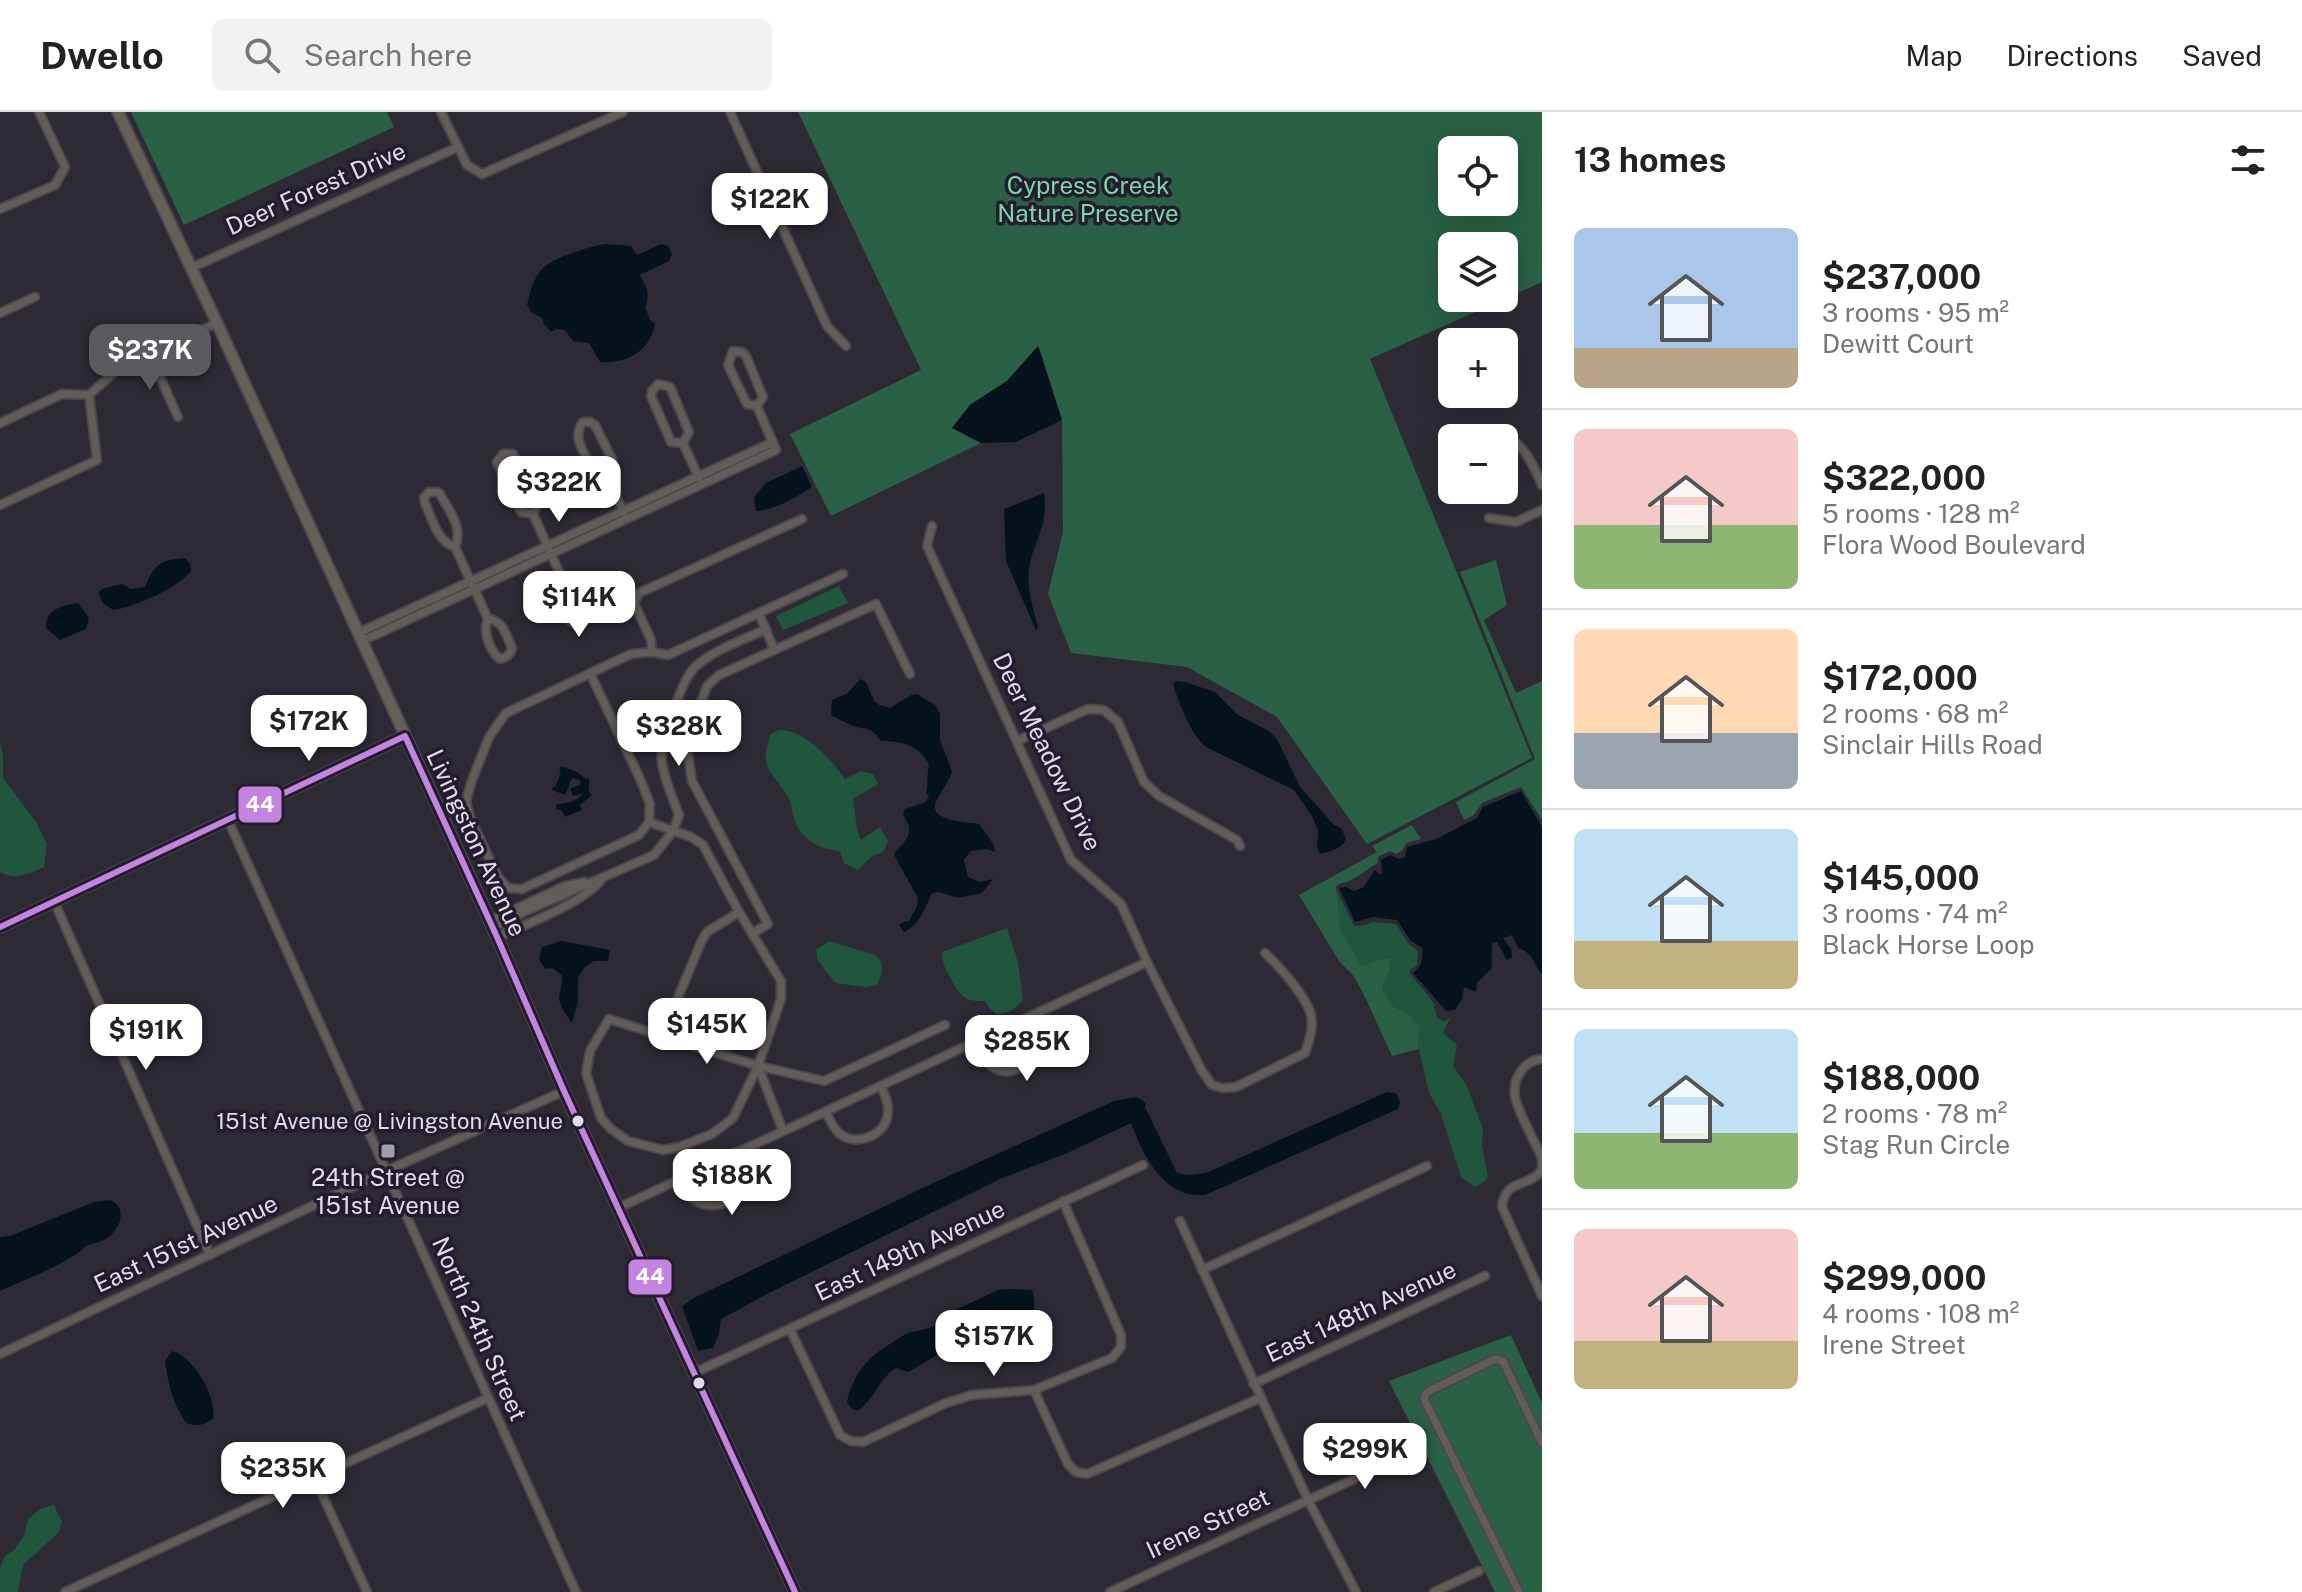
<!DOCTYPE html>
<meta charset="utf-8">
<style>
:root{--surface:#fff;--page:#f2f2f2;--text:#222;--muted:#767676;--line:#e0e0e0;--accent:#5b5a5f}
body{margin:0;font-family:"Public Sans",sans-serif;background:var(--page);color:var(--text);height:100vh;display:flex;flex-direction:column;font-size:30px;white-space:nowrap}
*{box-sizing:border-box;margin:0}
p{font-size:26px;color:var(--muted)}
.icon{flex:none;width:44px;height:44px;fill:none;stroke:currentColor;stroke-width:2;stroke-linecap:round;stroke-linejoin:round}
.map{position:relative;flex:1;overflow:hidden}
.sheet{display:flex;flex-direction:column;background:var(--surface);width:760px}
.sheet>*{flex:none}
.controls{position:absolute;left:1438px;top:24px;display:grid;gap:16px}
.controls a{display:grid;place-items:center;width:80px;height:80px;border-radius:12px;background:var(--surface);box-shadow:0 4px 20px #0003;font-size:40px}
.price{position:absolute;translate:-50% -68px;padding:0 18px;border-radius:16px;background:#fff;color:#222;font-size:26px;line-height:52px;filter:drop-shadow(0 2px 4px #0008)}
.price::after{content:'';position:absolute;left:50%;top:48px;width:24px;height:18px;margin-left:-12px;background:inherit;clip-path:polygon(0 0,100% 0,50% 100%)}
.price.on{background:var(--accent);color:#fff}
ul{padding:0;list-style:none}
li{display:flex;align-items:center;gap:24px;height:200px;padding:0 32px}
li+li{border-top:2px solid var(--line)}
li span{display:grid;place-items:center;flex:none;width:224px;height:160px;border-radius:12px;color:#555}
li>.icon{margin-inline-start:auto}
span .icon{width:96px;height:96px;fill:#fffc;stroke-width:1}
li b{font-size:34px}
h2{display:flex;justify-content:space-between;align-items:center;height:96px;padding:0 32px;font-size:34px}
header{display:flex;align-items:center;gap:48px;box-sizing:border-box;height:112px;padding:0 40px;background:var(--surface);border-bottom:2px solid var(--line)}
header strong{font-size:38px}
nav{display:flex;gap:44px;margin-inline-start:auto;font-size:28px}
.search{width:560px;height:72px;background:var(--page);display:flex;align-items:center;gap:20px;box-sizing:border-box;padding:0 28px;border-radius:12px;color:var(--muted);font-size:30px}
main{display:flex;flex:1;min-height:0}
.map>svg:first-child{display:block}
.green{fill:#1f563d}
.forest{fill:#296046;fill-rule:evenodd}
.water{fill:#04121c}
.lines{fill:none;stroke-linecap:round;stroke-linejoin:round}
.street-casing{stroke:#4a4750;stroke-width:11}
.secondary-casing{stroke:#4a4750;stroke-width:14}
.street{stroke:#635d59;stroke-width:7}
.secondary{stroke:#676059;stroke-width:10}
.bus-1-casing{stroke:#221c2e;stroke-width:12}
.bus-1{stroke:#c483df;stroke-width:6}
.bus-dot{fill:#e0dde9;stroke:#221c2e;stroke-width:3}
.poi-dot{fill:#a19eaa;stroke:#221c2e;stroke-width:3}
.labels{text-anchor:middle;stroke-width:7;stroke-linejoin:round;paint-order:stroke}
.bus-label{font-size:22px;fill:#e0dde9;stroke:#221c2e;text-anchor:end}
.park-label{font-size:24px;fill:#7bd8a6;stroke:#221c2e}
.street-label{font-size:24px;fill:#e0dde9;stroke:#221c2e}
.poi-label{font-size:24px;fill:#e0dde9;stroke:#221c2e}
.line-badge{stroke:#221c2e;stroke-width:3}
.badge-label{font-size:22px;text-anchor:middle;font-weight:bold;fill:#fff}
</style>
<header>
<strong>Dwello</strong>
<div class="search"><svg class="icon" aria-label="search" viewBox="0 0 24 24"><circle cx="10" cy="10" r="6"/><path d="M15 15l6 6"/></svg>Search here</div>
<nav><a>Map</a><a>Directions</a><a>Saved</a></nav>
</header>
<main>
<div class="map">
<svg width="1542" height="1480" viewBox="0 0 1542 1480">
<rect width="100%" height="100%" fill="#2d2a34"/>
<g class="green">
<path d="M839 474 848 491 783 518 776 504Z"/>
<path d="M779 618C804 617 831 647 845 667L861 659 873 662 878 672 853 687 857 717 861 728 880 715 888 729 883 740 872 744 858 758 844 751 840 739C818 737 799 727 793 703 791 697 792 691 788 685 772 658 758 658 771 622Z"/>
<path d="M0 631 3 642V666L36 710 47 732 44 755C28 762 16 769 0 760Z"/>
<path d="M1337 779 1354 814 1365 813 1372 810 1396 812 1408 831 1418 839 1417 853 1410 858V862L1435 892 1434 896 1437 905 1444 910 1451 904 1443 921 1457 933 1453 954 1467 974 1483 1017 1482 1034 1488 1065 1484 1070 1475 1075 1461 1065 1441 1002 1429 981 1419 937 1408 902 1393 894 1382 877 1390 858 1388 845 1361 855 1340 817 1335 780Z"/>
<path d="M1007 816 1018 850 1023 888C1015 897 1009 901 997 902L989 896 985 889C963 890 960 883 950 865 945 856 942 851 942 840Z"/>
<path d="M829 829 875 843C886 852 882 862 877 873L865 875 835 871 817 847 816 838Z"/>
<path d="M54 1393 62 1410 59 1420 23 1453 18 1480H0V1456L5 1444 14 1438 24 1424 28 1407 40 1397Z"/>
</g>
<g class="forest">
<path d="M131 0H387L394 15 184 113Z"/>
<path d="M798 0H1542V170L1370 247 1532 646 1367 732 1277 605 1187 555 1071 541 1048 482 1063 420 1062 308 1039 235 1007 269 970 293 952 316 981 331 831 404 790 322 921 258ZM1452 38H1504V90H1452ZM1452 134H1504V186H1452Z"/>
<path d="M1496 448 1507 493 1484 508 1516 581 1542 569V708L1521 675 1482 691 1474 703 1464 708 1456 690 1535 647 1460 460Z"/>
<path d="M1412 713 1421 727 1406 731 1402 739 1396 742 1390 739 1378 745V751C1365 758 1353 770 1339 772L1336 775 1340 817 1361 854 1389 845 1390 858 1382 877 1393 894 1408 902 1420 915 1417 929 1419 937 1392 944 1364 883 1353 863 1339 849 1299 783 1377 740 1372 734Z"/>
<path d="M1511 1223 1542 1291V1480H1495L1389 1269Z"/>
</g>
<g class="water">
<path d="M605 132 631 134 637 143 661 132 668 134 672 142 669 149 640 163C646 175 651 181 645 195L650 208 655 212C650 239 627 252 600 250L589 231 573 229 565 218 556 217 551 220 544 212 542 206 531 200 527 193C530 181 533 166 543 156 555 145 588 135 605 132Z"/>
<path d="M1038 234 1062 308 1016 330 981 331 952 316 970 293 1007 269Z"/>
<path d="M802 354 812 375C794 386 778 397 756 399L754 385 766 371Z"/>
<path d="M1044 381C1048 413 1037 423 1030 451 1025 471 1033 496 1038 515L1036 518 1006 449 1004 397Z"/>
<path d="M185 446 190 452 191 459C178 476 135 495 113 498L103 491 98 481 102 477 122 472 131 477 145 475C154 453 159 448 185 446Z"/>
<path d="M78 491 89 506 86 517 60 528 46 516C45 497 62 494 78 491Z"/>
<path d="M860 567 866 570 874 589 879 593 890 596 911 583 917 582 935 593 940 602V628L952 659C949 671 942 677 937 688 925 709 965 710 979 712L994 733 995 740 987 737 971 739 964 748 968 765 980 770 993 767 982 781 958 786 939 780 932 781C925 796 920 812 904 820L899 813 903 810 909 809 917 794 918 786 894 743C898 734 912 727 909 714 907 710 905 706 903 702L905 697 924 691 929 686 926 680C929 670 926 665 929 653 920 633 901 629 881 629 868 611 867 620 851 613 843 610 839 606 831 604L833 603 831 602 832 588 848 581Z"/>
<path d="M1175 569 1185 570 1215 580 1238 603 1269 619 1277 627 1300 675 1334 713 1341 716 1346 727C1341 737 1331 739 1320 742L1317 734 1318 718 1312 704 1294 678 1206 635C1189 620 1181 594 1173 573Z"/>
<path d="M561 654 577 660 586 667 589 666V680L592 683 580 693 582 698 565 705 562 699 556 697 557 692C567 690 575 692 583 681L573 684 570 677 581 672 579 668 572 666 565 683 552 678 553 675H555L561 661 559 659Z"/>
<path d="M1521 679 1542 715V862C1532 851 1534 841 1518 836L1512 823 1503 826 1511 837 1512 845 1507 848 1497 830 1492 831C1493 840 1490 847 1492 856L1477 871 1476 880 1464 875 1462 887 1455 898 1446 899 1413 861C1422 854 1423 847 1422 836L1411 829 1397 808 1373 805 1355 810 1339 776 1346 775 1354 779 1364 775 1375 758 1378 761 1382 762 1381 748 1390 743 1399 747 1405 745 1407 735 1436 727 1477 706 1483 695Z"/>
<path d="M561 829 610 838 608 849H594L585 855 578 865V890L572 911C567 903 559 894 559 885 560 877 563 872 562 863L552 856 545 857 539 847 542 835Z"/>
<path d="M1387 980 1396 981 1400 990 1398 997 1205 1083C1199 1083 1191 1083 1185 1081 1157 1072 1140 1036 1131 1011L1065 1042 1000 1067 771 1180 721 1207 719 1222 713 1236 698 1239 682 1194 694 1186 929 1073 1114 989 1137 985 1146 991 1145 995 1177 1061 1188 1063 1206 1061Z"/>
<path d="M110 1088C129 1096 120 1118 106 1127 101 1130 94 1131 88 1133 83 1136 79 1141 73 1144 51 1158 24 1168 0 1179V1125L10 1124 94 1090Z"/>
<path d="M1013 1177 1032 1178C1037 1195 1033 1203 1026 1218L1002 1227 972 1229 946 1238 908 1260 896 1256C878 1267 874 1289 857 1299L851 1296 847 1290C853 1263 866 1246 890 1232 896 1229 904 1221 912 1220 928 1217 938 1215 949 1201L998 1178Z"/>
<path d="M172 1239C194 1245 217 1285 213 1307 203 1313 198 1315 186 1311 173 1292 168 1272 165 1249Z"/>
</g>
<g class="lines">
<g class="street-casing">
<g id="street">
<path d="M441 0 467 53 482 62 623 0"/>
<path d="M730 0 827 214 846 234"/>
<path d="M0 97 55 73 65 55 39 0"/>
<path d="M191 156 458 35"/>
<path d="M0 201 35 185"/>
<path d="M150 243 178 305"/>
<path d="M89 283 117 258 217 211"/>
<path d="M0 311 62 282 89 283 97 348 0 393"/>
<path d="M1491 317C1519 324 1531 347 1542 373"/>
<path d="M683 331 689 320 670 275 658 272 652 279 651 284 671 330 683 331 699 366"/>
<path d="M604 360 612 347 595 313 590 310H583C571 325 585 342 593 358L604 360 624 401"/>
<path d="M533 402 538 391 513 342H503L497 350 521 400 533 402 565 473C559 482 560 488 564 497 566 501 567 506 570 509 577 516 588 509 589 501 590 492 580 479 574 473H565"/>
<path d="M1489 406 1516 410 1542 398"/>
<path d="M932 414 927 434 1071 748 1121 792 1147 850 1202 959 1212 973 1222 976 1236 975 1305 941C1309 928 1314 916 1311 903 1306 884 1279 854 1265 841"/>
<path d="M455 435C464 416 449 399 440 382L437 380H429L424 386 425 391C432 406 437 430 455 435L488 507C482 519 490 539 500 547 507 545 510 543 512 536 506 523 504 509 488 507"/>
<path d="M759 502 774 537"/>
<path d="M358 521 773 330"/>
<path d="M362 529 776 338 757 294 747 292 728 253 733 239 742 240 746 244 763 285 757 294"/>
<path d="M652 540 651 528 634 491 639 481 802 407"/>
<path d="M590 561 641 669 650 692 649 710"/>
<path d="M1017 629 1088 597 1104 598 1118 610 1144 670 1159 684 1237 728 1240 734"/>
<path d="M228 708 576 1480"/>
<path d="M54 789 210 1143"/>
<path d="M490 809 565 774 585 770"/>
<path d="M493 816 526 799 654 743 673 719 679 703C673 686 664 668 662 650 659 632 682 569 694 556 713 538 743 528 766 517"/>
<path d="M753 821 768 812 692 669 686 631 707 574 719 563 876 492 910 562"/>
<path d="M497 825C527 812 581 792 601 768"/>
<path d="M665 925 679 883 702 828 707 820 739 800"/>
<path d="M974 931C979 939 985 951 994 956 1012 966 1035 951 1036 931 1036 922 1031 915 1028 907"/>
<path d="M1542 947C1524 948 1512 967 1515 985 1518 1000 1535 1030 1542 1046V1052"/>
<path d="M758 954 733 1006 712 1022 679 1035 663 1038 628 1029 611 1017 601 1006 586 961 590 939 609 907 758 954 824 969 945 913"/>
<path d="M826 1000C830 1008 833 1016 840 1022 855 1034 882 1025 887 1006 890 995 886 985 881 975"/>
<path d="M783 1019 758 954 781 887V869L739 800 703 733 691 725 649 710 639 723 522 777 508 776 498 765 471 708 466 690 471 671 489 625 506 601 631 542 652 540 668 543 843 462"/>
<path d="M1542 1057C1531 1076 1504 1066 1502 1095L1542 1184"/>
<path d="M679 1067C685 1076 690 1087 700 1091 718 1099 744 1086 743 1066 743 1057 739 1048 736 1040"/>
<path d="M618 1096 1147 850"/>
<path d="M1180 1109 1308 1388 1356 1480"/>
<path d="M1202 1158 1427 1054"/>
<path d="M790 1217 840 1323 851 1329 863 1330 946 1291 972 1283 1034 1278 1112 1246 1121 1235V1223L1063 1089"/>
<path d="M0 1242 386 1059 564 979"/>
<path d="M694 1261 1143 1053"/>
<path d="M1253 1272 1485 1164"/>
<path d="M1034 1278 1068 1352 1076 1360 1087 1362 1260 1286"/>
<path d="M315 1367 367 1480"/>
<path d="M65 1480 488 1286"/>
<path d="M1110 1480 1410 1341"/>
<path d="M1434 1480 1479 1459"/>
<path d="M1519 1480 1424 1287 1427 1280 1495 1247 1503 1249 1542 1331"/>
</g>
</g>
<g class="secondary-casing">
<g id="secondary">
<path d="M118 0 217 211 497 825 564 979 795 1480"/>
<path d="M0 815 405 624"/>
</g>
</g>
<use href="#street" class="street"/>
<use href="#secondary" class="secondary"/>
<g class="bus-1-casing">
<path id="bus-1" d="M0 815 405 624 497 825 564 979 795 1480"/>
</g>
<use href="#bus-1" class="bus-1"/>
</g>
<g class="bus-dot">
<circle cx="578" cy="1009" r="7"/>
<circle cx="699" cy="1271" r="7"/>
</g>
<rect class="poi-dot" x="380" y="1031" width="16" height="16" rx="4"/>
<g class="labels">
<g class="bus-label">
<text x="563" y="1017">151st Avenue @ Livingston Avenue</text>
</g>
<g class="park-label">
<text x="1088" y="82">Cypress Creek<tspan x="1088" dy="28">Nature Preserve</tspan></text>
</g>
<g class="street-label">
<text transform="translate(316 77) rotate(-24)" y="8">Deer Forest Drive</text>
<text transform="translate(1047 640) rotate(64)" y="8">Deer Meadow Drive</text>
<text transform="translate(476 731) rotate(65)" y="8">Livingston Avenue</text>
<text transform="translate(186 1132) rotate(-25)" y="8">East 151st Avenue</text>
<text transform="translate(910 1139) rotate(-25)" y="8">East 149th Avenue</text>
<text transform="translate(1361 1200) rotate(-25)" y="8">East 148th Avenue</text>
<text transform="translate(479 1217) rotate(66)" y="8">North 24th Street</text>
<text transform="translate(1208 1412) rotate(-25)" y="8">Irene Street</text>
</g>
<g class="poi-label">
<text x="388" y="1074">24th Street @<tspan x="388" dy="28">151st Avenue</tspan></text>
</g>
</g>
<g class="line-badge">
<rect x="237" y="673" width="46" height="39" rx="8" fill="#c483df"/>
<rect x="627" y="1146" width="46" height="38" rx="8" fill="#c483df"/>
</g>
<g class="badge-label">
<text x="260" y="700">44</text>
<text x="650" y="1172">44</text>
</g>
</svg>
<div class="controls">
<a><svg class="icon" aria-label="locate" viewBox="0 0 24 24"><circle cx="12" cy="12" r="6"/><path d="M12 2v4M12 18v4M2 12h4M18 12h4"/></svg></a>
<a><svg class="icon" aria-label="layers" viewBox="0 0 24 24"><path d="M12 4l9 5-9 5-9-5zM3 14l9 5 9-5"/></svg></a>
<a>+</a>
<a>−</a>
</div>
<b class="price" style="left:770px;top:129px">$122K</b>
<b class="price on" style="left:150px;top:280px">$237K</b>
<b class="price" style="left:559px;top:412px">$322K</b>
<b class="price" style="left:579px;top:527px">$114K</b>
<b class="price" style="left:309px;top:651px">$172K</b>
<b class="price" style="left:679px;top:656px">$328K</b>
<b class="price" style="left:707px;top:954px">$145K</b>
<b class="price" style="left:146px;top:960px">$191K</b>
<b class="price" style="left:1027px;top:971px">$285K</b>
<b class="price" style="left:732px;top:1105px">$188K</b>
<b class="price" style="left:994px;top:1266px">$157K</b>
<b class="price" style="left:1365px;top:1379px">$299K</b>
<b class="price" style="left:283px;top:1398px">$235K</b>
</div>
<section class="sheet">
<h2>13 homes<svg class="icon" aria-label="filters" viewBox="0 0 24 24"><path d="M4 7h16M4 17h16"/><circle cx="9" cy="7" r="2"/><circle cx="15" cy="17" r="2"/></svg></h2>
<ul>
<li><span style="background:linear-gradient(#a9c7e8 75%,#b9a48a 0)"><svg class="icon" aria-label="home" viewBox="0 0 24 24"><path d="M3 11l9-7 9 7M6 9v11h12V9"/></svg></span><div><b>$237,000</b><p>3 rooms · 95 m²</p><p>Dewitt Court</p></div></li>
<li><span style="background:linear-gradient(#f6c9c9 60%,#8fb573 0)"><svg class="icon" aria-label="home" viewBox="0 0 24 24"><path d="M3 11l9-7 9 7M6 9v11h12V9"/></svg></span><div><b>$322,000</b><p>5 rooms · 128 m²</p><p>Flora Wood Boulevard</p></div></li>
<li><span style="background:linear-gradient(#ffd9b3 65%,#9aa5b1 0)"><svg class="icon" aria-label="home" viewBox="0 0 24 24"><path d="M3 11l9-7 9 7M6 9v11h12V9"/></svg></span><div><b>$172,000</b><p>2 rooms · 68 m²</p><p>Sinclair Hills Road</p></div></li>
<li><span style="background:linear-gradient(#bfe0f5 70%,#c2b280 0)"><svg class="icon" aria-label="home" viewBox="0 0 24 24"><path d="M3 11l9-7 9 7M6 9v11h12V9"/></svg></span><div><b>$145,000</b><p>3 rooms · 74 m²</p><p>Black Horse Loop</p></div></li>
<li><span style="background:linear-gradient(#bfe0f5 65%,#8fb573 0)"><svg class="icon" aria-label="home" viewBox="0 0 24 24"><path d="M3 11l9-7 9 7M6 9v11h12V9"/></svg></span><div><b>$188,000</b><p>2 rooms · 78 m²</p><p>Stag Run Circle</p></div></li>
<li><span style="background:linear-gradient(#f6c9c9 70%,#c2b280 0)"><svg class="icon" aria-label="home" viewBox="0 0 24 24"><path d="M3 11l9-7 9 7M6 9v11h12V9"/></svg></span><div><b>$299,000</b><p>4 rooms · 108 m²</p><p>Irene Street</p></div></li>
</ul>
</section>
</main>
